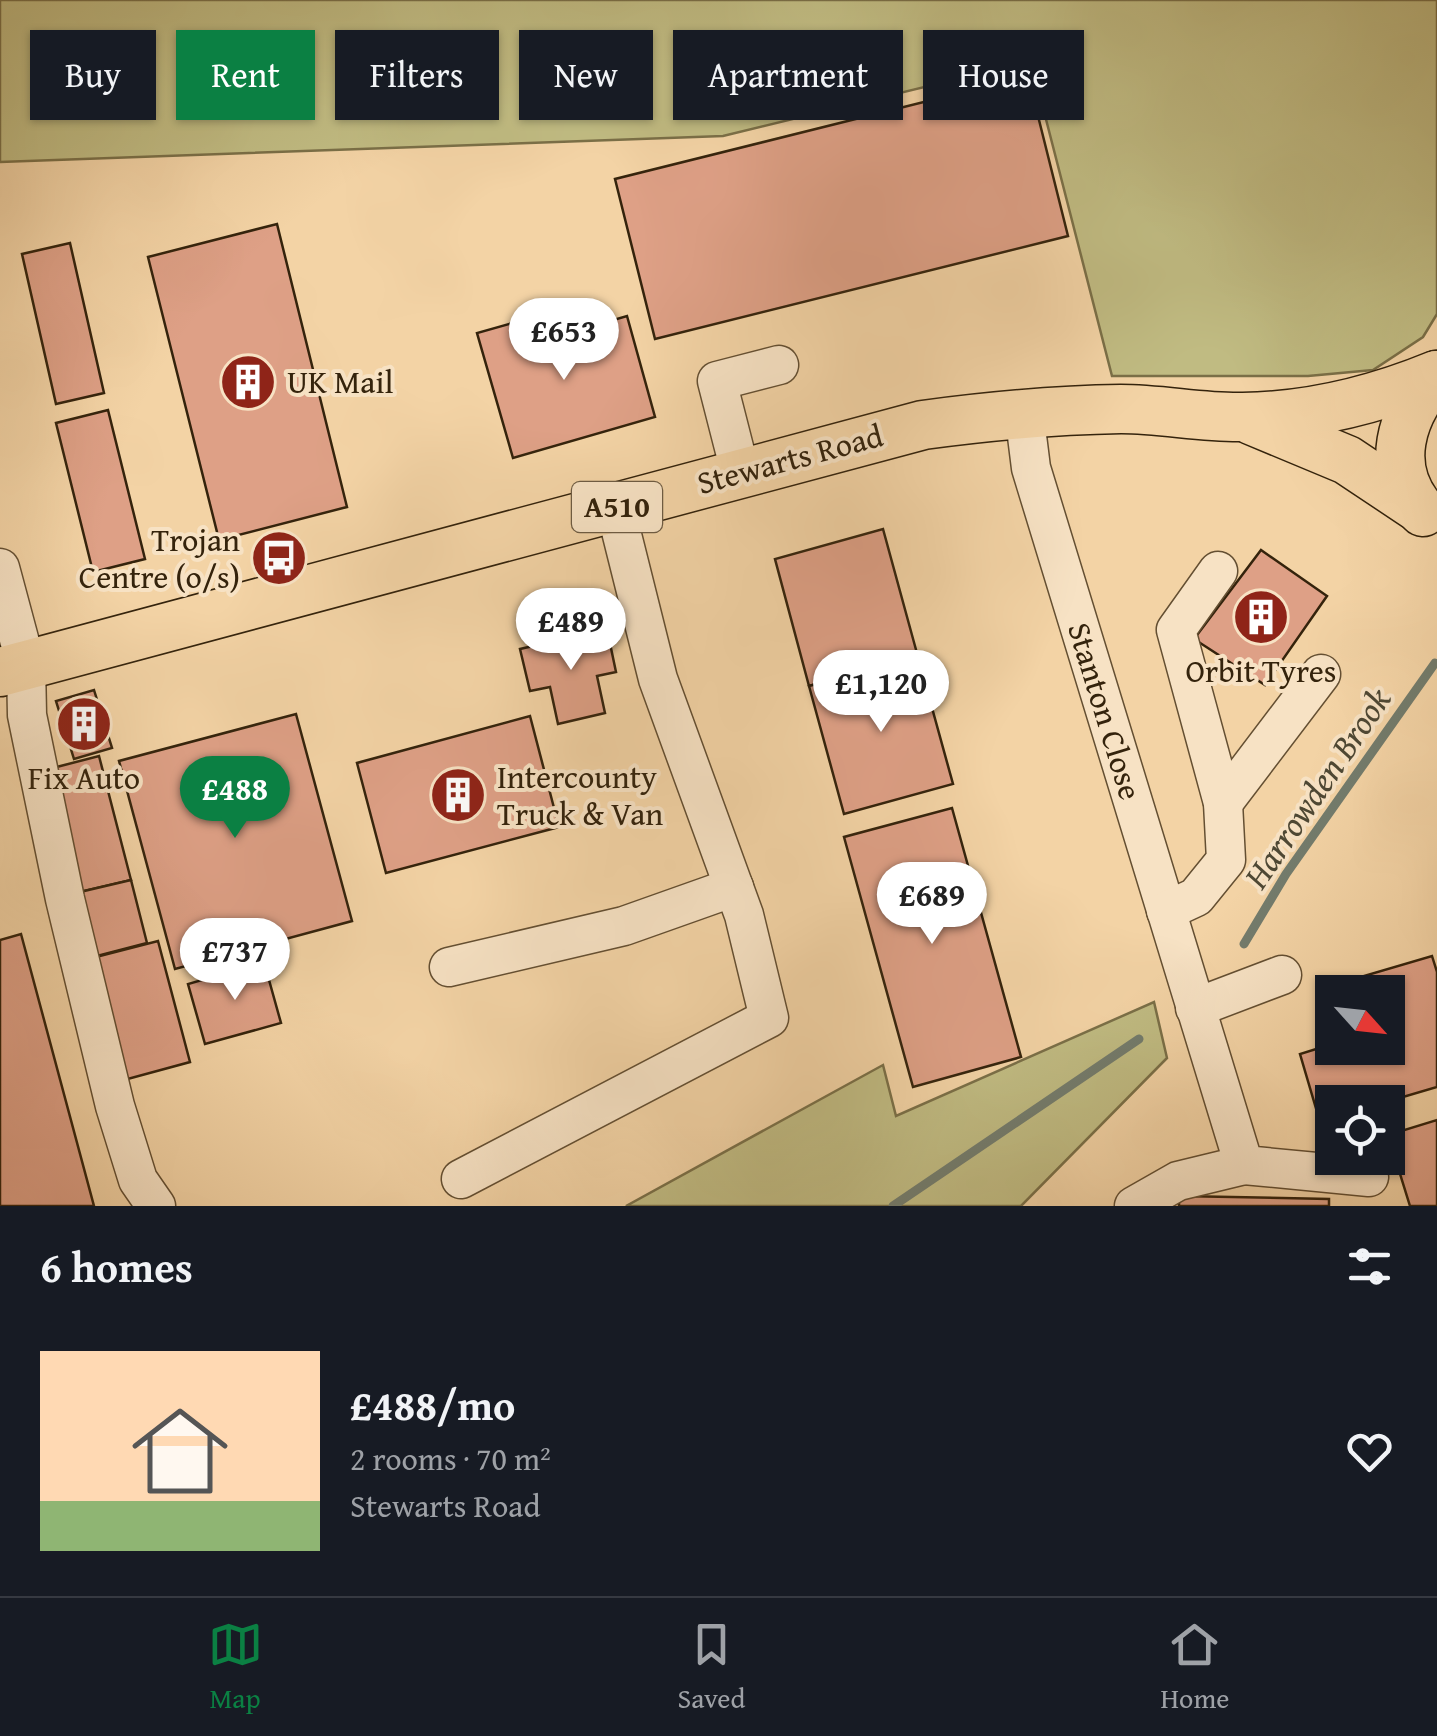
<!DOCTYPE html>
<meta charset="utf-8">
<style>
:root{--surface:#171b24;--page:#242831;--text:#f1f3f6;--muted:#9ea1a6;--line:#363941;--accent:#0b8043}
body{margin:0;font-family:"Gentium Book Plus",serif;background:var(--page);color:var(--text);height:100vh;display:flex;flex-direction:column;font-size:38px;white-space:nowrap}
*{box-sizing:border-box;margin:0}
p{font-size:32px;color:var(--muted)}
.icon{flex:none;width:55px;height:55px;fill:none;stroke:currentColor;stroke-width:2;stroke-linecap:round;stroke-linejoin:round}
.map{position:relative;height:1206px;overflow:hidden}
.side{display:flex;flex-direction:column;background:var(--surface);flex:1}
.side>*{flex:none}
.hud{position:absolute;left:30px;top:30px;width:1378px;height:90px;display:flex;gap:20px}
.needle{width:65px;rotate:117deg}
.controls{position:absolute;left:1315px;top:975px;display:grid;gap:20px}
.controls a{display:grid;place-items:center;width:90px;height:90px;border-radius:0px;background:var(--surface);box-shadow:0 2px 8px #0004;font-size:50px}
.price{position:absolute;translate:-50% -85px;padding:0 22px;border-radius:35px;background:#fff;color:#222;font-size:32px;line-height:65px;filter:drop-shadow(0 2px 5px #0008)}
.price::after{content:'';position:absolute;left:50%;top:60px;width:30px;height:22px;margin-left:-15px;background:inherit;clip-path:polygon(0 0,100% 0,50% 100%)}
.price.on{background:var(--accent);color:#fff}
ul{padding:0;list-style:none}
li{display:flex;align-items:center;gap:30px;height:250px;padding:0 40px}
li+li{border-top:2px solid var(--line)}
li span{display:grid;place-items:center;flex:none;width:280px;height:200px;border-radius:0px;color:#555}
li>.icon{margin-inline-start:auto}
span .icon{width:120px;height:120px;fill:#fffc;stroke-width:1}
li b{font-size:42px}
h2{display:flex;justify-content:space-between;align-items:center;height:120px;padding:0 40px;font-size:42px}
.tag{padding:0 35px;border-radius:0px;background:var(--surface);box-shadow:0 2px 8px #0004;font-size:35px;line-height:90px}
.tag.on{background:var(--accent);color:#fff}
.tabs{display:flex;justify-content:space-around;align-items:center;height:140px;border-top:2px solid var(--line);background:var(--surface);font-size:28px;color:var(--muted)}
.tabs a{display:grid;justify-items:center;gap:5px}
.tabs .on{color:var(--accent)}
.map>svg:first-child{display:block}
.green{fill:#c0bb82;stroke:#7a6f47;stroke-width:2.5}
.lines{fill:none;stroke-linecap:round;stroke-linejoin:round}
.stream{stroke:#737c6d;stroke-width:9}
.building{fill:#dea086;stroke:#34230c;stroke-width:2.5}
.minor-casing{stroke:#644f32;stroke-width:41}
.major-casing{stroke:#34230c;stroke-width:51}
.minor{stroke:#f7e2c4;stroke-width:38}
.major{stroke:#f3d3a5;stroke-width:48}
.labels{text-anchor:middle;stroke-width:8;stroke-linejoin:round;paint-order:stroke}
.shield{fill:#f7e2c4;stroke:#6e5c43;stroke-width:2.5}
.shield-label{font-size:30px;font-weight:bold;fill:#34230c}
.poi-label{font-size:32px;fill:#34230c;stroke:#f7e2c4;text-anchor:start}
.street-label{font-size:32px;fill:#34230c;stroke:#f7e2c4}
.water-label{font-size:35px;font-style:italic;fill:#4e4834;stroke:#f7e2c4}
</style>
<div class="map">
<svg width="1437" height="1206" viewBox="0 0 1437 1206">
<rect width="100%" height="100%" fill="#f3d3a5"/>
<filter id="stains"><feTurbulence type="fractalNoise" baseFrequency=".002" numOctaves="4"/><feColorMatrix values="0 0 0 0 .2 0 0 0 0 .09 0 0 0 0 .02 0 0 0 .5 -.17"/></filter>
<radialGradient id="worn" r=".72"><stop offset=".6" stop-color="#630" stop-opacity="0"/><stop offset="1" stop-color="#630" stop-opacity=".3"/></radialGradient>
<g class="green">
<path d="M0 0H1437V314L1423 337 1373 370 1308 376H1112L1031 61 723 136 0 162Z"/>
<path d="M1154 1002 1167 1058 1021 1206H626L883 1065 896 1116Z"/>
</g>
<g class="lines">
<g class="stream">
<path d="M1244 944 1286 874 1435 663"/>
<path d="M893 1206 1139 1039"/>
</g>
</g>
<g class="building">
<path d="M1028 76 1068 236 655 339 615 179Z"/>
<path d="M277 224 347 507 219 540 148 257Z"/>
<path d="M70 243 104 393 56 404 22 254Z"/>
<path d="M627 316 655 417 513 458 477 333 534 317 541 341Z"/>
<path d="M108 410 145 559 93 572 56 423Z"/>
<path d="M883 529 918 657 809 686 775 559Z"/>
<path d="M1261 550 1327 596 1265 685 1194 639Z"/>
<path d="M607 629 616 672 597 676 605 713 558 724 550 687 530 691 520 649Z"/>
<path d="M918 657 953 784 844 814 809 686Z"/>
<path d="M94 690 112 748 74 759 56 701Z"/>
<path d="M296 714 352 921 175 969 119 761Z"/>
<path d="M530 716 559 827 386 873 357 763Z"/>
<path d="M99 756 131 880 80 892 49 769Z"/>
<path d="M952 808 1021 1057 913 1087 844 837Z"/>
<path d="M131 880 147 943 97 956 80 892Z"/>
<path d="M21 934 94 1206H0V940Z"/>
<path d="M158 941 190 1062 124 1080 92 958Z"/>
<path d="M1432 956 1437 972V1087L1386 1102H1332V1118L1320 1122 1300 1054 1332 1044 1388 1048V992H1343L1340 983Z"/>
<path d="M264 962 281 1023 205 1044 188 984Z"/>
<path d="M1437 1120V1206H1410L1388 1135Z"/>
<path d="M1179 1196 1329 1199V1206H1179Z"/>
</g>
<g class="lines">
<g class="minor-casing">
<g id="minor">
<path d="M1024 412 1031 468 1244 1165 1369 1177"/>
<path d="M740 471 717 381 779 365"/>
<path d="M0 568 26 665 27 715 65 899 115 1106 138 1180 156 1206"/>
<path d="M1223 803 1321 674"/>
<path d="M1166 911 1196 897 1226 860 1223 803 1176 630 1218 571"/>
<path d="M449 967 624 926 734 887"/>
<path d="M1195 1008 1282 975"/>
<path d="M461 1179 769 1018 744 915 658 679 615 507"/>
<path d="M1134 1206 1178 1181 1244 1165"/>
</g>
</g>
<g class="major-casing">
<g id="major">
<path d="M1251 420 1347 460 1419 508"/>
<path d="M1423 512C1383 468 1401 413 1437 375"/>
<path d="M0 672 923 425C990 416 1054 410 1121 409 1162 409 1203 418 1243 417 1310 416 1375 400 1436 375"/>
</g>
</g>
<use href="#minor" class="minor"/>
<use href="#major" class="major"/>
</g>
<defs>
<g id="building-disc" transform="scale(2.875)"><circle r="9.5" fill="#8f2418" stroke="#f7e2c4"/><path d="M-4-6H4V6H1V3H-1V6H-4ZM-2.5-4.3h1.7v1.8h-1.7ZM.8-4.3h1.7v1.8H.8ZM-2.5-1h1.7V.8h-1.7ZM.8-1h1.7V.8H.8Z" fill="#fff"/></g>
<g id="bus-disc" transform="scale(2.875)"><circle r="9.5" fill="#8f2418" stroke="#f7e2c4"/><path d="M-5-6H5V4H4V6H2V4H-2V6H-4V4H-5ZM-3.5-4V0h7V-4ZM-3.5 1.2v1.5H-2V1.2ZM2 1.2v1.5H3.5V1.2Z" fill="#fff"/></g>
</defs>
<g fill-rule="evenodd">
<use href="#building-disc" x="248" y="382"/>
<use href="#bus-disc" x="279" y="558"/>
<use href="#building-disc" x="1261" y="617"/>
<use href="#building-disc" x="84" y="724"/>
<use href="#building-disc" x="458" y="795"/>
</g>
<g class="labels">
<rect class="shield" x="572" y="482" width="90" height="50" rx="8"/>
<g class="shield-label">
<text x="617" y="517">A510</text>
</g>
<g class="poi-label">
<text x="287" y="393">UK Mail</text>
<text x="240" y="551" text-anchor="end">Trojan<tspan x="240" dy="37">Centre (o/s)</tspan></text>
<text x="1261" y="682" text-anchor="middle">Orbit Tyres</text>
<text x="497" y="788">Intercounty<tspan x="497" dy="37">Truck &amp; Van</tspan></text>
<text x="84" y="789" text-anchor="middle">Fix Auto</text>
</g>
<g class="street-label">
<text transform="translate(790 459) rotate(-15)" y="11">Stewarts Road</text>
<text transform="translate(1105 711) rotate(73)" y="11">Stanton Close</text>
</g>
<g class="water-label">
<text transform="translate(1317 788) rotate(-56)" y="12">Harrowden Brook</text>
</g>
</g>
<rect width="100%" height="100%" filter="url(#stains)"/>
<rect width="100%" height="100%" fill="url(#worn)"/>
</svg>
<div class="controls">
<a><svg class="needle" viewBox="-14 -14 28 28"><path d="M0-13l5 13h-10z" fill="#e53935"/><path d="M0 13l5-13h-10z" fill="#9ea1a6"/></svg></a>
<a><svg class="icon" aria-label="locate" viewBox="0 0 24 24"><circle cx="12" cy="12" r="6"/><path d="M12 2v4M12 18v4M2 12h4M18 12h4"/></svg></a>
</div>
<b class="price" style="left:564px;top:383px">£653</b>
<b class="price" style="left:571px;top:673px">£489</b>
<b class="price" style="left:881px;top:735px">£1,120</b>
<b class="price on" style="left:235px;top:841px">£488</b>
<b class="price" style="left:932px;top:947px">£689</b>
<b class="price" style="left:235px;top:1003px">£737</b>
<div class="hud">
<a class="tag">Buy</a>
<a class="tag on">Rent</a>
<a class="tag">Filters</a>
<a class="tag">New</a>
<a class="tag">Apartment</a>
<a class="tag">House</a>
</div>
</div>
<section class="side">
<h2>6 homes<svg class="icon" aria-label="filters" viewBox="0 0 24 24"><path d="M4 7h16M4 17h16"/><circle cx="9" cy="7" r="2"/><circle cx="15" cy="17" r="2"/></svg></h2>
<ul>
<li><span style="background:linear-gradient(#ffd9b3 75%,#8fb573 0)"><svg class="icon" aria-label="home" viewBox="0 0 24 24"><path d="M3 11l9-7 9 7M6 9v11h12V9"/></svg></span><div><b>£488/mo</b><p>2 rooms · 70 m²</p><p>Stewarts Road</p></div><svg class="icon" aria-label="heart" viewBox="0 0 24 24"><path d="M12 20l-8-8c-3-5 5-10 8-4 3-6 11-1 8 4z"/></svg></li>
</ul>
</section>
<nav class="tabs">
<a class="on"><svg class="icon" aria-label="map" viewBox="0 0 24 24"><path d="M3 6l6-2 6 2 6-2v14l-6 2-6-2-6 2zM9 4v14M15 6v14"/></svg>Map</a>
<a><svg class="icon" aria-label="saved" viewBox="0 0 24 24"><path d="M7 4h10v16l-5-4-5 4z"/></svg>Saved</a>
<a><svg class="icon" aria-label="home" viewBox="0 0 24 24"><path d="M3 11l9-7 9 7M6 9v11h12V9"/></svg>Home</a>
</nav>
